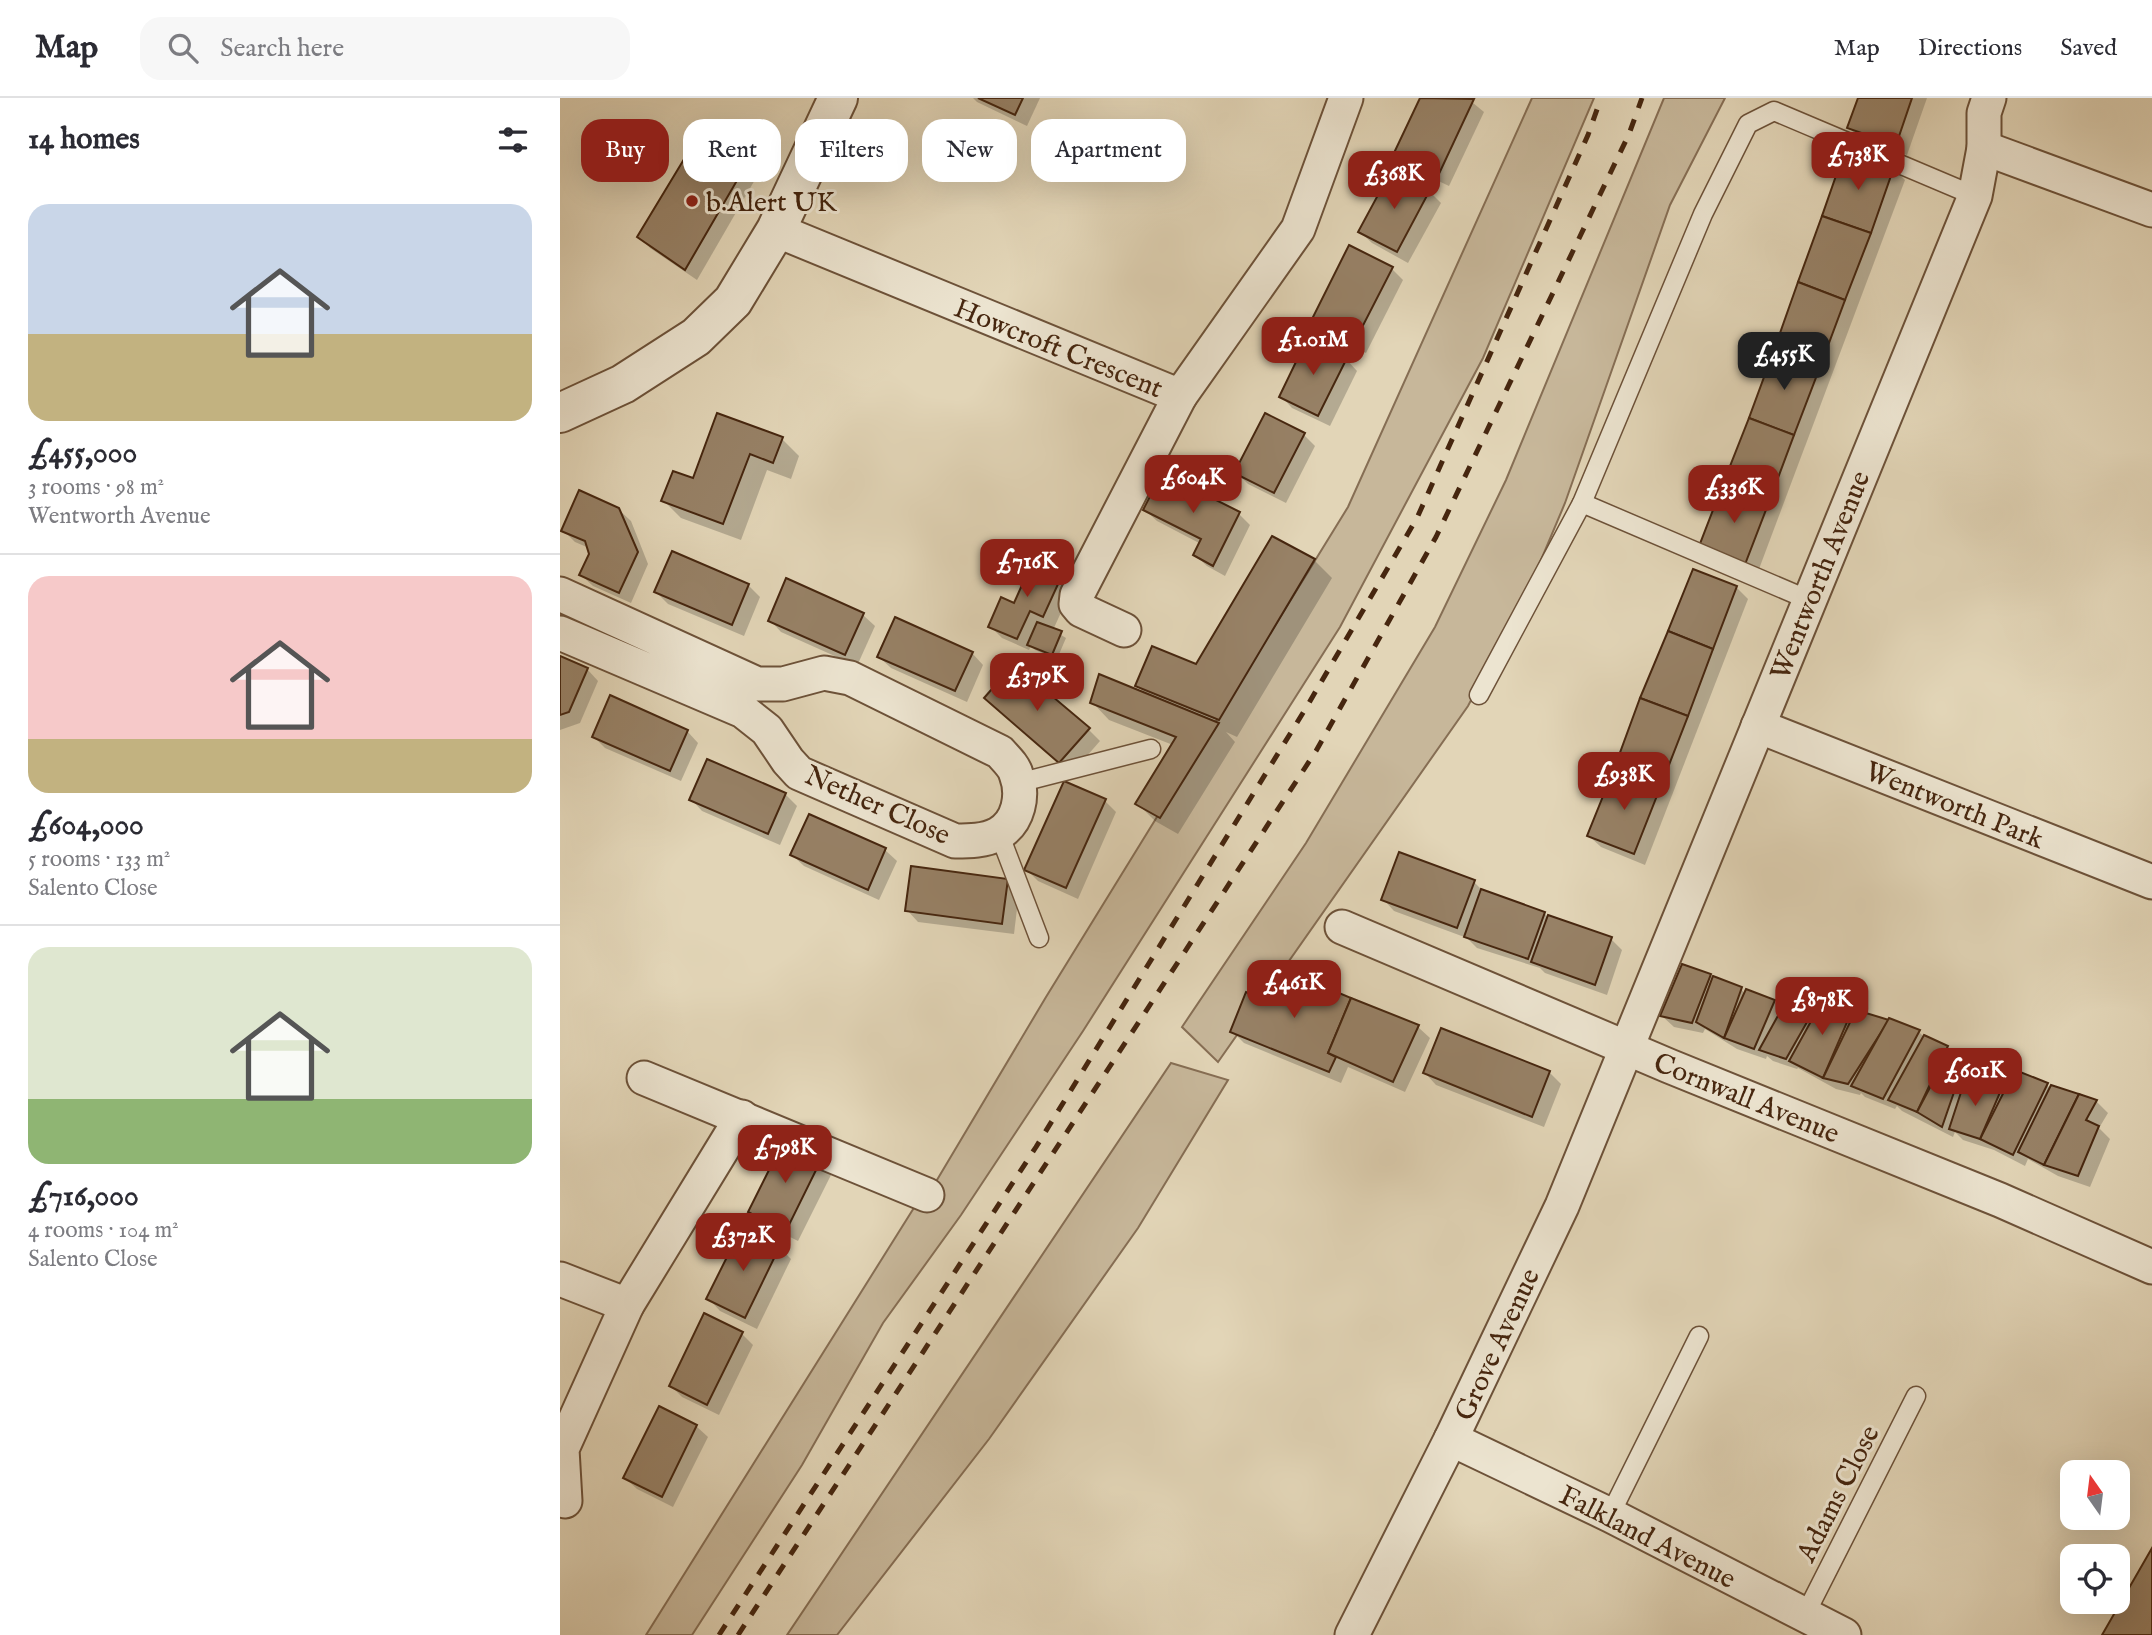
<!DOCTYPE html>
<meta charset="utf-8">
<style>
:root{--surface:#fff;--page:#f7f7f7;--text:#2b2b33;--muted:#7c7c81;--line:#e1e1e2;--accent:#8f2418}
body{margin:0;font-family:"IM FELL English",serif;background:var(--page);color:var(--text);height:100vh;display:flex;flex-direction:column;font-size:26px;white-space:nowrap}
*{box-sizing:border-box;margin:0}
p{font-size:23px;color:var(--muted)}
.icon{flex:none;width:38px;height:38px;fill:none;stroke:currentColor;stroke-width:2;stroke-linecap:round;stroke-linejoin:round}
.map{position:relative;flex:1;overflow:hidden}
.drawer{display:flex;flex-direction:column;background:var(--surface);width:560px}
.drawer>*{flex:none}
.hud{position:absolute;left:21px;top:21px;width:665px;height:63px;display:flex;gap:14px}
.needle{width:46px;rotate:346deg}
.tools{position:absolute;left:1500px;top:1362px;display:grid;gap:14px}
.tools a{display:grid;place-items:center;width:70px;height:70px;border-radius:14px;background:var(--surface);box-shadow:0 7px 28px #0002;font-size:35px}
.price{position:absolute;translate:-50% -60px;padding:0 16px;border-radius:14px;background:var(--accent);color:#fff;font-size:23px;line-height:46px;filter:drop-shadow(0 2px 4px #0008)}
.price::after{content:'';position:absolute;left:50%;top:42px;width:21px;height:16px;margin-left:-10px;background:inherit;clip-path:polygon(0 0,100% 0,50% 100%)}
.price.active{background:#222;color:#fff}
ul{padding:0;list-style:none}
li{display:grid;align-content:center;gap:14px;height:371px;padding:0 28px}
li+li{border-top:2px solid var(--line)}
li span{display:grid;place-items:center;height:217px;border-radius:21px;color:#555}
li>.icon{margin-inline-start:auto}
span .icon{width:126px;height:126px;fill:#fffc;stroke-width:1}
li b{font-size:30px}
h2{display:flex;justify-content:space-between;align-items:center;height:84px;padding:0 28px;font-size:30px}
.pill{padding:0 24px;border-radius:21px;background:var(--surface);box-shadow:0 7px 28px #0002;font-size:24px;line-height:63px}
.pill.active{background:var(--accent);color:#fff}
header{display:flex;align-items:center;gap:42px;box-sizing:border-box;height:98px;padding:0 35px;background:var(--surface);border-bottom:2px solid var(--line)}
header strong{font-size:33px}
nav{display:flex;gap:38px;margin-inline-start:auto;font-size:24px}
.search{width:490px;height:63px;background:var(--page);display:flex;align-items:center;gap:18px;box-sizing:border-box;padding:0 24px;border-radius:21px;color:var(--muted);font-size:26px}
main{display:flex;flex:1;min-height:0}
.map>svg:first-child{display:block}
.green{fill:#c7b79a;stroke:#866e54;stroke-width:2}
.shadow{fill:#0003}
.building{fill:#978166;stroke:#46260f;stroke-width:2}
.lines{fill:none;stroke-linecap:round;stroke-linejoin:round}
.service-casing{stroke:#6d5239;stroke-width:21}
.minor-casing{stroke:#6d5239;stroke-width:37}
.tertiary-casing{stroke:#6d5239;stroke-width:42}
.service{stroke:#ece4d0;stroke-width:18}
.minor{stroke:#ece4d0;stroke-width:33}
.tertiary{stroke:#ece4d0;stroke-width:38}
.rail{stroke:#46260f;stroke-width:5;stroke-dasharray:12 12;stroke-linecap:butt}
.poi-dot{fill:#8f2418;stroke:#ece4d0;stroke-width:2.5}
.labels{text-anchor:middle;stroke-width:6;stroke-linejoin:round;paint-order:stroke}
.poi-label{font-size:28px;fill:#46260f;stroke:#ece4d0;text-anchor:start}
.street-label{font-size:28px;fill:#46260f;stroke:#ece4d0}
</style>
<header>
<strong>Map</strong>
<div class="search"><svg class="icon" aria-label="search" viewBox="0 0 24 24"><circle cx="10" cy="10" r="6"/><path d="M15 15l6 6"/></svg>Search here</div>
<nav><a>Map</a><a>Directions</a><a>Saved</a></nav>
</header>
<main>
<section class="drawer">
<h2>14 homes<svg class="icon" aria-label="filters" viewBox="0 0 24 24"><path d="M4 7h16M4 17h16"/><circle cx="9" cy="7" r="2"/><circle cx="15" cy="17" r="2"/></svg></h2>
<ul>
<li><span style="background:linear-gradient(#c9d6e8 60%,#c2b280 0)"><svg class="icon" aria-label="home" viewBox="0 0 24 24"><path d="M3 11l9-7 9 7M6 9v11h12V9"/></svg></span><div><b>£455,000</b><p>3 rooms · 98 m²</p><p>Wentworth Avenue</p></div></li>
<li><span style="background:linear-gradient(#f6c9c9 75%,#c2b280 0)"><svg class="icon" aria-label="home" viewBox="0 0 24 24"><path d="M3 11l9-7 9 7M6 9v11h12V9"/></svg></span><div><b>£604,000</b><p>5 rooms · 133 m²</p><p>Salento Close</p></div></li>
<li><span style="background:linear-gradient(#dfe7d0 70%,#8fb573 0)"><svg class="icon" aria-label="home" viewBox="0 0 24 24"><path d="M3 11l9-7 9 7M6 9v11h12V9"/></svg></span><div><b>£716,000</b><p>4 rooms · 104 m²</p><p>Salento Close</p></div></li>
</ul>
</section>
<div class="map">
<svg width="1592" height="1537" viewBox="0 0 1592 1537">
<rect width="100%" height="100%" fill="#e2d5b7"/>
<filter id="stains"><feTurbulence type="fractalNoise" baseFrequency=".00286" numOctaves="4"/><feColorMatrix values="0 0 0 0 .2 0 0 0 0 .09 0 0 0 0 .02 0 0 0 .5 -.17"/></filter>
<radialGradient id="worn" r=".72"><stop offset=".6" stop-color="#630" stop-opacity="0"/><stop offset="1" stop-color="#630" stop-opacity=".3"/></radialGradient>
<g class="green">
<path d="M972 0H1034L923 260 780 529 523 933 401 1117 323 1225 242 1367 132 1537H86L362 1097H368L486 899 788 409Z"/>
<path d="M1104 0H1165L1110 107 1005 405 965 500 908 608 658 964 622 929 746 745 875 529 946 382Z"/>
<path d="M611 965 668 982 578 1130 429 1341 277 1537H227Z"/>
</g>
<g class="shadow">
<path d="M413 0H480L467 28 417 4Z"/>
<path d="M862 0H907L924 14 889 88 847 68 835 56Z"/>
<path d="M1299 0H1367L1347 57 1301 41 1289 30Z"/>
<path d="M185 68 196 80 137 182 90 150 79 138Z"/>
<path d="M1333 70 1345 82 1196 479 1151 462Z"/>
<path d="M833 74 869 93 881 105 848 165 812 145 800 134Z"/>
<path d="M831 170 843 182 806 255 764 234 753 222Z"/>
<path d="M786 261 797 273 770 328 732 310 721 298Z"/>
<path d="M744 337 755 348 726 405 688 386 676 374Z"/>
<path d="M222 341 239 358 231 381 207 372 181 442 121 420 103 402 134 383Z"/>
<path d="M58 411 71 423 88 466 71 505 33 488 21 477 31 456 29 450 15 444 3 432Z"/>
<path d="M585 412 679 416 690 427 665 478 647 468 635 457 641 446 597 423Z"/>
<path d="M754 462 772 480 677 639 666 634 675 644 618 736 595 723 577 705 613 647 549 622 532 604 587 598 577 587 636 568Z"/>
<path d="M503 475 514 486 493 532 506 540 497 561 475 552 471 548 469 552 442 540 430 528 455 507Z"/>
<path d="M188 487 200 499 184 538 108 506 96 494Z"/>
<path d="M1176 489 1188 501 1085 767 1041 749 1029 738Z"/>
<path d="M303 517 315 528 297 568 221 534 210 522Z"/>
<path d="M412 555 423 567 407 604 331 570 319 559Z"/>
<path d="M0 560 27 571 38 583 20 625 0 632Z"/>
<path d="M438 612 528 631 540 643 512 675Z"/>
<path d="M127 633 138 645 121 683 45 650 34 639Z"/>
<path d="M225 696 237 708 220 747 142 713 131 701Z"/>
<path d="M545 703 556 714 518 801 478 783 466 771Z"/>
<path d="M325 752 337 763 319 802 244 768 232 757Z"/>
<path d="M448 783 459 794 454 836 358 824 347 812Z"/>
<path d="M914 784 925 795 984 815 989 820 1051 841 1062 852 1047 897 985 875 980 870 917 850 907 840 834 813 823 801Z"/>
<path d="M723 874 858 929 870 940 845 994 788 969 781 985 684 945 672 933 710 906Z"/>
<path d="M1150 877 1181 891 1185 896 1214 903 1223 912 1262 898 1265 901 1293 910 1299 915 1359 934 1364 939 1387 949 1399 961 1394 972 1406 981 1441 991 1445 996 1456 975 1487 987 1491 991 1537 1004 1548 1015 1539 1030 1550 1041 1530 1089 1498 1078 1468 1061 1465 1068 1434 1052 1403 1042 1395 1034 1393 1039 1342 1013 1337 1008 1335 1011 1305 999 1301 995 1300 997 1276 991 1238 970 1237 971 1213 963 1207 958 1206 961 1177 951 1145 931 1143 935 1114 929 1102 918Z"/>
<path d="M989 974 1001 986 984 1029 876 987 865 975Z"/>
<path d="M225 1044 273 1073 238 1143 202 1125 190 1114Z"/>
<path d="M183 1132 219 1149 231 1161 197 1231 160 1213 149 1201Z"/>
<path d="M182 1236 193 1247 159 1317 122 1299 111 1288Z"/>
<path d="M136 1328 148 1339 113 1409 77 1391 65 1380Z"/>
</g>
<g class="building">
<path d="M418 0H463L455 17Z"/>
<path d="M860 0 914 1 878 78 833 57Z"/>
<path d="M1298 0H1352L1336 47 1287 30Z"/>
<path d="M135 43 186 67 125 172 77 139Z"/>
<path d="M1285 52 1334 69 1311 135 1262 118Z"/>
<path d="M832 71 870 92 837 154 798 134Z"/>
<path d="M1262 118 1311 135 1285 202 1238 184Z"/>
<path d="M789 147 833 169 794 245 751 223Z"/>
<path d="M1238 184 1285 202 1260 269 1214 252Z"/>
<path d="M747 241 787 260 758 318 719 299Z"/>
<path d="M1214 252 1260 269 1234 337 1189 320Z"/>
<path d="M157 315 223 339 213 365 190 356 163 426 101 403 113 373 133 380Z"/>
<path d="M705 315 745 335 714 395 674 375Z"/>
<path d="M1189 320 1234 337 1209 404 1163 386Z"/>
<path d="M602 375 680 414 653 468 633 457 641 441 583 412Z"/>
<path d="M1163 386 1209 404 1184 469 1138 451Z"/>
<path d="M19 392 59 410 78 454 59 495 19 477 29 456 25 443 1 433Z"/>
<path d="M712 438 755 461 659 622 575 588 592 548 636 566Z"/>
<path d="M112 453 189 486 172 527 94 494Z"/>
<path d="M474 460 504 473 483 519 470 513 457 541 428 529 441 499 454 505Z"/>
<path d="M1133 471 1177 488 1153 551 1108 533Z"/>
<path d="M226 480 304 515 285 557 208 523Z"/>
<path d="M335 519 413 554 395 593 317 559Z"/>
<path d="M477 524 502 533 492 557 467 547Z"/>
<path d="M1108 533 1153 551 1128 618 1080 600Z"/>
<path d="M0 558 28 570 9 614 0 617Z"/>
<path d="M454 566 530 630 499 665 424 600Z"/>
<path d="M539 576 659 625 600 720 575 706 616 639 530 605Z"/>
<path d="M50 597 128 632 110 673 32 639Z"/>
<path d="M1080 600 1128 618 1100 690 1054 671Z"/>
<path d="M147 661 226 695 208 736 129 702Z"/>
<path d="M1054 671 1100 690 1074 756 1027 738Z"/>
<path d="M504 683 546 701 506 790 464 772Z"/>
<path d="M249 716 326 750 308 792 230 757Z"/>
<path d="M839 754 915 782 897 830 821 802Z"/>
<path d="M351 768 448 781 442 826 345 813Z"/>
<path d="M921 791 985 814 968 861 904 839Z"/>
<path d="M988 817 1052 839 1035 887 971 864Z"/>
<path d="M1122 866 1151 876 1132 925 1100 918Z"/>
<path d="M722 871 791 900 768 955 776 959 769 974 670 934 686 894 709 904Z"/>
<path d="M1153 878 1182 889 1164 940 1136 924Z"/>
<path d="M1236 885 1263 896 1226 961 1199 952Z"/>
<path d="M1186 891 1215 902 1194 951 1164 940Z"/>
<path d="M1265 898 1294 908 1263 980 1229 963Z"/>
<path d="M791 900 859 927 833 984 768 955Z"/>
<path d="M1296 912 1329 922 1288 986 1263 980Z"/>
<path d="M1329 920 1360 932 1323 1001 1291 988Z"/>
<path d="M881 930 990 973 972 1019 863 975Z"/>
<path d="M1364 937 1388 948 1357 1014 1328 1002Z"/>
<path d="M1384 963 1401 974 1382 1029 1357 1014Z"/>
<path d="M1455 972 1488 985 1453 1057 1420 1041Z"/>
<path d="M1406 979 1442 990 1420 1041 1389 1031Z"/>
<path d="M1491 987 1519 996 1484 1067 1458 1054Z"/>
<path d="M1519 996 1537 1002 1526 1022 1539 1028 1518 1078 1484 1067Z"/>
<path d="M224 1042 262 1060 226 1133 188 1114Z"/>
<path d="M182 1129 220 1148 185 1220 146 1201Z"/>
<path d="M144 1215 183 1234 147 1307 109 1288Z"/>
<path d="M99 1308 137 1327 102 1399 63 1380Z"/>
<path d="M1592 1450V1537H1542Z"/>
</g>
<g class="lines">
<g class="service-casing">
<g id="service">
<path d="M1022 405 1249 502"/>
<path d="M919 597 1022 405 1143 116 1188 26 1214 13 1415 98"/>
<path d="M458 685 591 651"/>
<path d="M439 735 479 840"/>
<path d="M1050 1417 1139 1238"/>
<path d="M1245 1517 1356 1298"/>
</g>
</g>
<g class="minor-casing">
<g id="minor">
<path d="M1424 50 1592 112"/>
<path d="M216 132 620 298 738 131 786 0"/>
<path d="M0 496 197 586H223L264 575 290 580 440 654C445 660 454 668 456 676 464 697 459 724 438 736 425 743 409 743 395 743L239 675 228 663 207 632 183 613 0 535"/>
<path d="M564 532 521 512 516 506 517 497 620 298"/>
<path d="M1198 628 1592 784"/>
<path d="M782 829 1109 968 1440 1102 1592 1169"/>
<path d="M84 980 367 1097"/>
<path d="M0 1181 67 1207 182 1019"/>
<path d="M891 1341 1050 1417 1284 1537"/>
<path d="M5 1403 2 1351 67 1207"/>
<path d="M792 1537 891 1341 1002 1108 1415 98 1424 50V15L1429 0"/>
</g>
</g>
<g class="tertiary-casing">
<path id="tertiary" d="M0 315 63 286 136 239 173 203 216 132 278 0"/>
</g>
<use href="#service" class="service"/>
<use href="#minor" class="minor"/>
<use href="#tertiary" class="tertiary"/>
<g class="rail">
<path d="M159 1537 476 1049 746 610 857 420 1028 37 1041 0"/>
<path d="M178 1537 756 653 876 439 1069 36 1082 0"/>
</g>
</g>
<circle class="poi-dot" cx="132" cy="103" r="7"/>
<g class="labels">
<g class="poi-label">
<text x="146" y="113">b.Alert UK</text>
</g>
<g class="street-label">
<text transform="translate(499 249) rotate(22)" y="10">Howcroft Crescent</text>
<text transform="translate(1259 477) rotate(-68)" y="10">Wentworth Avenue</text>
<text transform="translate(318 706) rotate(24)" y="10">Nether Close</text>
<text transform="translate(1395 706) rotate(22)" y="10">Wentworth Park</text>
<text transform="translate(1187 999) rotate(22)" y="10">Cornwall Avenue</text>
<text transform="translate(936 1246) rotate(-65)" y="10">Grove Avenue</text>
<text transform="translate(1277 1395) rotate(-63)" y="10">Adams Close</text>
<text transform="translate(1088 1438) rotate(27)" y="10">Falkland Avenue</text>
</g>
</g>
<rect width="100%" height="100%" filter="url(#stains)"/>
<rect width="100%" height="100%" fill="url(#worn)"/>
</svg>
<div class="tools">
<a><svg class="needle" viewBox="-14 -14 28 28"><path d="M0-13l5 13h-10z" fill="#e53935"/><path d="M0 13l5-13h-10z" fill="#7c7c81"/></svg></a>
<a><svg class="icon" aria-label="locate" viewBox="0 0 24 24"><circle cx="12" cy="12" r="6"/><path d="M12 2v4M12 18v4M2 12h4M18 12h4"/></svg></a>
</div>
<b class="price" style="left:1298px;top:94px">£738K</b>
<b class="price" style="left:834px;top:113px">£368K</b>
<b class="price" style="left:753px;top:279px">£1.01M</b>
<b class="price active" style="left:1224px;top:294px">£455K</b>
<b class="price" style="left:633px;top:417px">£604K</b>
<b class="price" style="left:1174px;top:427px">£336K</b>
<b class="price" style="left:467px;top:501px">£716K</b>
<b class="price" style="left:477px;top:615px">£379K</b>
<b class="price" style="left:1064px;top:714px">£938K</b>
<b class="price" style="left:734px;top:922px">£461K</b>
<b class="price" style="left:1262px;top:939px">£878K</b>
<b class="price" style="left:1415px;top:1010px">£601K</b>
<b class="price" style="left:225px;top:1087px">£798K</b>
<b class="price" style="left:183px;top:1175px">£372K</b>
<div class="hud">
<a class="pill active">Buy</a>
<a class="pill">Rent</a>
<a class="pill">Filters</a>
<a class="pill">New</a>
<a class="pill">Apartment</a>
</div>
</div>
</main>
